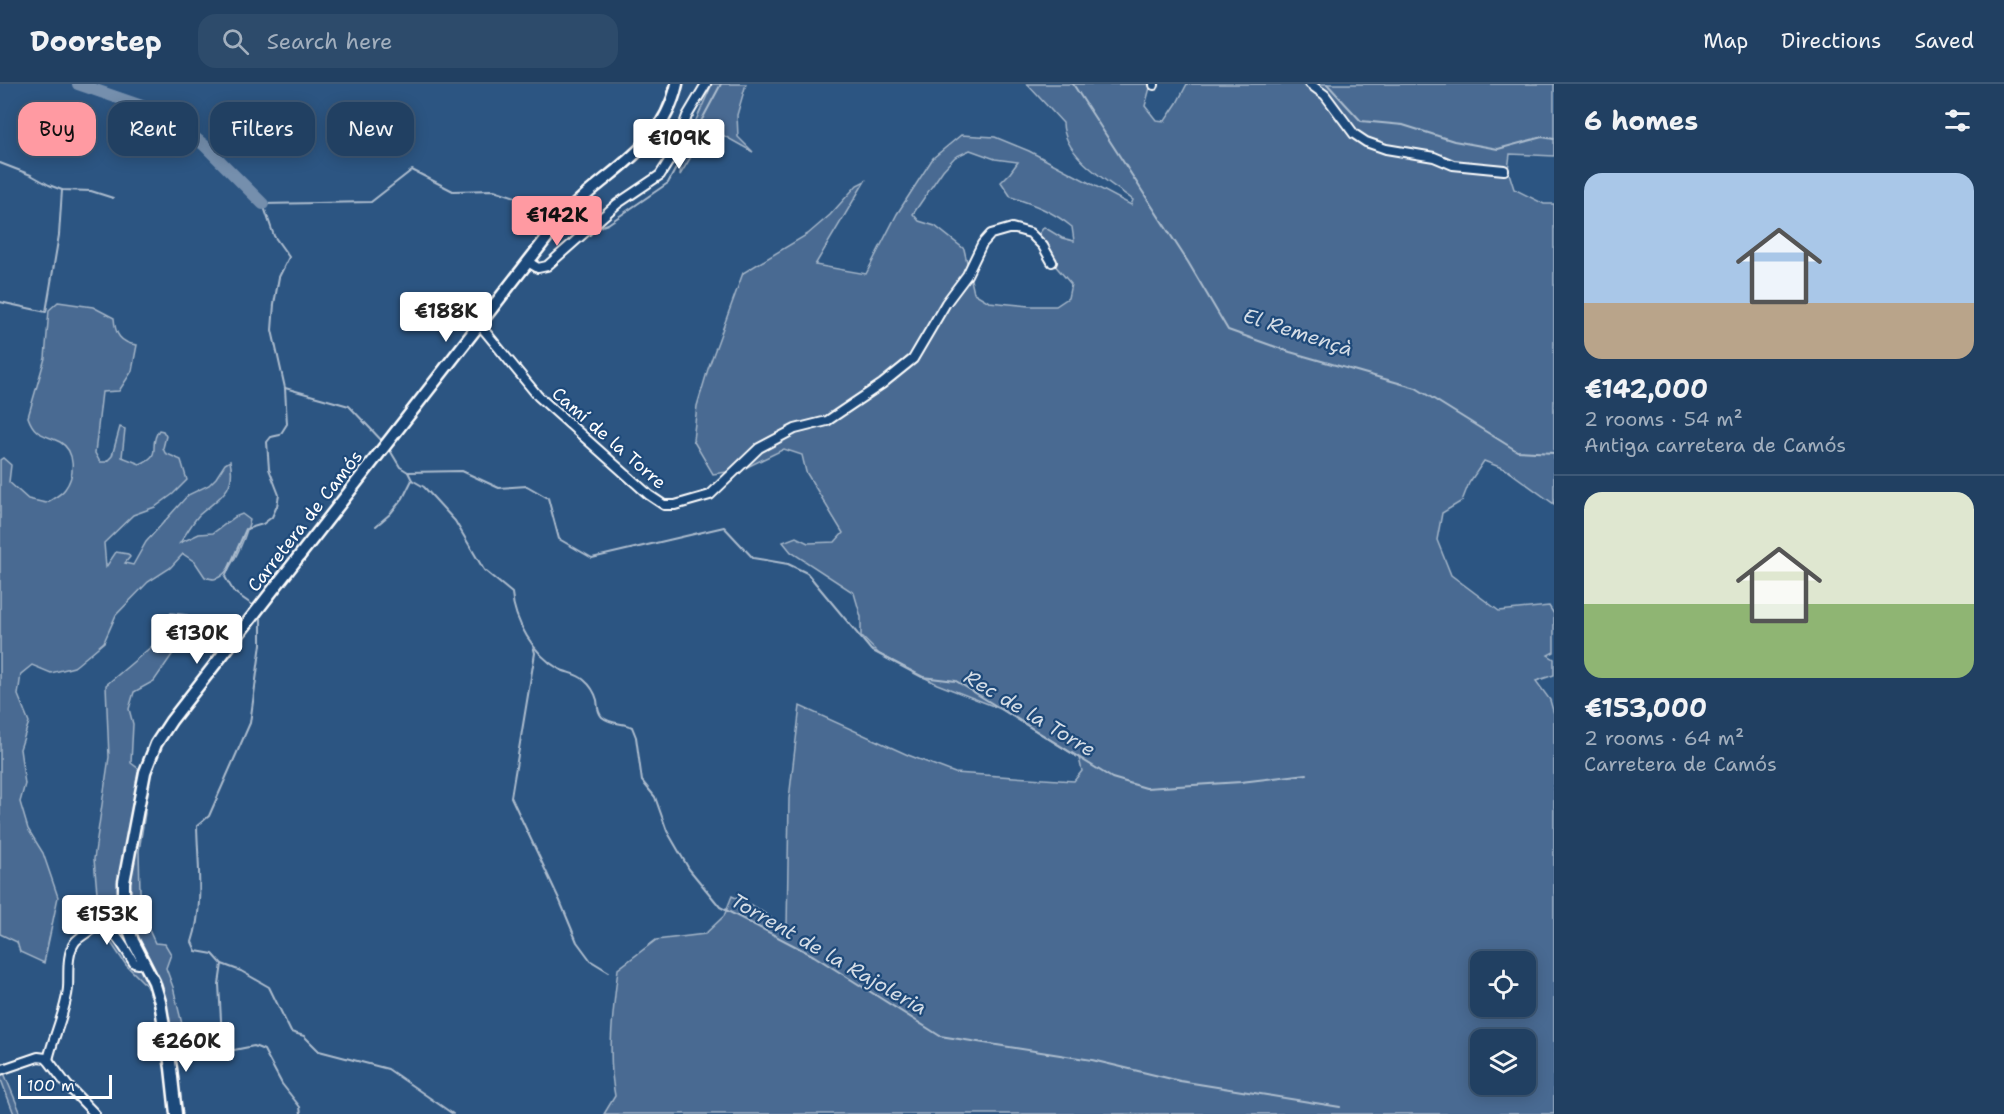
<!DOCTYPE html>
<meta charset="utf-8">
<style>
:root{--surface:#214062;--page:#2d4b6b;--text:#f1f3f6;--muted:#a2afbe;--line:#3e5977;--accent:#ff9aa2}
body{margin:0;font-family:"Shantell Sans",sans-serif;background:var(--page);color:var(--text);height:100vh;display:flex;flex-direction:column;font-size:22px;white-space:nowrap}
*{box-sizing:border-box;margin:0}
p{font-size:20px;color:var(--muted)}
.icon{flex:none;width:33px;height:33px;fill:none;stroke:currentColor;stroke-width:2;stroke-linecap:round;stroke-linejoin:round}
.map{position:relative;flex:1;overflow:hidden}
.panel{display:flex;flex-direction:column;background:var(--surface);width:450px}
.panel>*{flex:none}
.top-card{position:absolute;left:18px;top:18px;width:570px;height:54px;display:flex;gap:12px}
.buttons{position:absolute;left:1470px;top:867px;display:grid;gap:12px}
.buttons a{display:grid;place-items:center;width:66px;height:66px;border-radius:12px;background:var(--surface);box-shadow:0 3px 15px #0003,0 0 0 2px var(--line);font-size:30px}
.scale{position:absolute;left:18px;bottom:15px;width:94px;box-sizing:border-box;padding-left:6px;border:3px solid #fff;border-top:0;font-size:16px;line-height:21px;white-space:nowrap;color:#fff;-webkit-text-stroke:4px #1f4a7a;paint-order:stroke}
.price{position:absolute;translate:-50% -51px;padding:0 14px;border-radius:6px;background:#fff;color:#222;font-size:20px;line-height:39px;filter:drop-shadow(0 2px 3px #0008)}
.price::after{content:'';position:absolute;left:50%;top:36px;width:18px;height:14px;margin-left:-9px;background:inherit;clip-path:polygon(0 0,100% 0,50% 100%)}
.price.on{background:var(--accent);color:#111}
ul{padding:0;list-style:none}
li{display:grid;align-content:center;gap:12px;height:318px;padding:0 30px}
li+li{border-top:2px solid var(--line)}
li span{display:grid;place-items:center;height:186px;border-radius:18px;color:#555}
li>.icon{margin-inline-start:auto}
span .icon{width:108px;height:108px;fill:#fffc;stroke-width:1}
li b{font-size:26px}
h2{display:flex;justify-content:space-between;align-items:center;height:72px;padding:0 30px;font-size:26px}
.chip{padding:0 21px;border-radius:18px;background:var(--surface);box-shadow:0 3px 15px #0003,0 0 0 2px var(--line);font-size:21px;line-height:54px}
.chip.on{background:var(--accent);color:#111}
header{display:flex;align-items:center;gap:36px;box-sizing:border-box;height:84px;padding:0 30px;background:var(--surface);border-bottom:2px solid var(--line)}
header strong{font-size:28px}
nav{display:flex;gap:33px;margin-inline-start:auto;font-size:21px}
.search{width:420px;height:54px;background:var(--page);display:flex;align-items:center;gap:15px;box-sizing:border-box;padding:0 21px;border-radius:18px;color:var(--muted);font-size:22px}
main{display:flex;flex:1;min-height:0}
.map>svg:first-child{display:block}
.green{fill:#486b92;stroke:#a4b5c8;stroke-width:1.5;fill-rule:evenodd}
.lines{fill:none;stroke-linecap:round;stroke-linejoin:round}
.stream{stroke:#acbcce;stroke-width:2}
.river{stroke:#748fad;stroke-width:12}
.street-casing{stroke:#fff;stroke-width:12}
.secondary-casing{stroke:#fff;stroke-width:15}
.street{stroke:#1f4a7a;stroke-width:8}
.secondary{stroke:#1f4a7a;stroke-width:10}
.labels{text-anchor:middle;stroke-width:4.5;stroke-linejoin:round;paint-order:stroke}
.street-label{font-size:18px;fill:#fff;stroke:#1f4a7a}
.water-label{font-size:20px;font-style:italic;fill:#d5dde6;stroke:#1f4a7a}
</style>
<header>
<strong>Doorstep</strong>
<div class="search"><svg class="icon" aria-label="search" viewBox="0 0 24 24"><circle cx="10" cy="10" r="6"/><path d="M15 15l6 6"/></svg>Search here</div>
<nav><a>Map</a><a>Directions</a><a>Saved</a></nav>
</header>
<main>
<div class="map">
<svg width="1554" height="1030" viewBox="0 0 1554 1030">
<rect width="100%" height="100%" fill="#2c5582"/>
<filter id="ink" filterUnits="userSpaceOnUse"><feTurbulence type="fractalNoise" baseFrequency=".0167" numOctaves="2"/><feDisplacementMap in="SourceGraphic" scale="12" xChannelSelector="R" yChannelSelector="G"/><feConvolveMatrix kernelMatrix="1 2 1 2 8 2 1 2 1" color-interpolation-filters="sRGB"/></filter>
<g filter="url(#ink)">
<g class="green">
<path d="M712 0H746L737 31 738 53 753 68 719 49 703 53 680 91 682 68Z"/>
<path d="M1027 0H1151L1145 22 1156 36 1165 37 1177 19 1187 0H1554V72L1510 70 1508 86 1514 105 1544 120H1554V420L1507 386 1484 377 1469 399 1462 417 1442 429 1437 456 1451 491 1499 527 1549 522 1554 530V568L1548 571 1554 575V591L1536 597 1550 616 1554 630V1030H604L615 1012C607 970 613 927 618 885L656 856 705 850 724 832 732 812 755 823 787 845 789 715 800 622 908 671 955 689 1074 697 1082 687 1079 674 1001 625 937 600 879 570 861 552V533L854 509 791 468 783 458 796 453 808 459 835 458 843 449 806 388 802 371 784 365 741 386 713 390 693 356 697 322 708 285 743 189 808 150 830 131 857 101 865 97 815 181 866 190 897 130 933 74 961 51 995 53 1029 67 1131 121 1133 116C1108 97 1064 73 1063 39ZM970 66 995 75 1018 78 1010 89 1001 98 1011 113C1033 120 1054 128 1072 143L1074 157 1062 154 1044 143 1038 151 1053 179 1071 200 1068 214 1056 222H1029L989 218 974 209 964 165 935 142 919 137 913 130 943 86 955 73ZM1480 878H1526V922H1480ZM1480 956H1526V1000H1480Z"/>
<path d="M58 218 93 223 114 234C115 250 120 259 137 261L132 287 119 307 102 308 95 369 100 378H106L112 372 120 343 125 345 122 373 140 380C164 370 147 363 159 346L163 347 166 352 163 364 165 369 181 376 187 396 173 410 155 423 133 431 104 459 106 483 116 468 128 470 130 473 125 479 133 481 146 458 188 411 209 401 216 394 225 380 230 377C237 407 218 414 199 431 192 439 186 450 180 459L199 450 213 449 235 433 242 430 250 436C246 451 231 493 214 495 211 495 208 494 205 493L195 478 183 470 170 484 148 498 116 531 104 558 78 580 74 583 51 589 32 581 21 590 18 611 29 638 20 665 25 700 20 718 28 745 43 769 58 813 44 879 20 868 17 858 0 850V376L3 374 11 381 9 398 28 415 46 419C52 415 61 411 65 405 75 392 76 367 60 358 45 350 35 353 28 333L45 274 49 226Z"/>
<path d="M171 529 187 531 174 568 154 597 134 608 129 625 133 640 131 679 139 685 145 729 139 767 140 807 144 835 155 859 165 860 171 870 166 884 173 903 183 944 178 952H161L156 922 145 900 126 881 103 847 99 831 94 775 109 673 106 601 152 562 165 535Z"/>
<path d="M4 989 21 1030H14L0 993V990Z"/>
</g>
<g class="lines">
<g class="stream">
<path d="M1073 0 1188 178 1228 246 1290 268 1416 304 1517 367 1554 369"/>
<path d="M1327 0 1361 37 1403 41 1454 57 1498 65 1542 53 1554 55"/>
<path d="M0 79 31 91 49 101 62 106 91 107 113 114"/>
<path d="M596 144 608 140 668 99 721 0"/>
<path d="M555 148 558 153 581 147"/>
<path d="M0 218 46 228 59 151 62 106"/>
<path d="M285 304 349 322 384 359"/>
<path d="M388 363 400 383 408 388 412 396 424 403 455 437 484 486 512 509C514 537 534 571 559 585 567 589 578 590 584 596 590 601 595 609 597 616 598 622 597 628 602 633 610 640 623 639 632 643L636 653 642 697 655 713 667 747 689 785 720 823 814 872 940 952 1092 976 1180 997 1340 1023"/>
<path d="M408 388 462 387 499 404 527 402 548 414 559 455 592 474 724 443 753 474 788 480 807 489 871 566 922 593 956 597 1112 694 1146 704 1241 698 1307 690"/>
<path d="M376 442 390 430 403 414 412 396"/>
<path d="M254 522 234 508 225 493 246 445 263 440 272 433 277 422 279 411 269 385 267 358 271 353 280 351 287 340 285 304 272 246 274 220 279 193 289 173 274 152 263 120 371 118 412 86 453 107 494 106 537 120 551 143"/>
<path d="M261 530V560L250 639 209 732 197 742C198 781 204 822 192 858L196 867 213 870 222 880 241 887 269 903 291 948 304 952 319 967 388 985 453 1030"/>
<path d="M533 562 535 569 511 713 560 817 577 858 591 877 609 888"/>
<path d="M222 880 219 900 222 954 229 964 234 966 254 962 264 966 282 1000 300 1023 301 1030"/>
</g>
<path class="river" d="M78 0 165 30 204 61 263 120"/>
<g class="street-casing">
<g id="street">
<path d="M1310 0 1325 11 1354 50 1366 58 1386 65 1434 73 1453 81 1504 86"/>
<path d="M1154 1V0"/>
<path d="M528 178 538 184 547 182 617 120 660 91 672 72 687 32 706 0"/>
<path d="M479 240 538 312 649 411 664 421H675L710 411 759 364 795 345 827 337 882 300 913 275 946 219 967 191 982 160 991 150 1012 144 1030 149 1043 162 1052 178"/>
<path d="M48 976C53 953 66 927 68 904 69 890 66 871 75 858 77 855 97 841 101 841 113 842 128 870 134 879L139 880 144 878"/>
<path d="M48 976 67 1001 95 1030"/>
<path d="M0 986 38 973 46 974 48 976"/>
</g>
</g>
<g class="secondary-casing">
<path id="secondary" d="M176 1030 171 984 160 918 154 898 133 857 128 843 124 820V798L145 688 156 660 171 637 559 138C601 87 661 71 677 0"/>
</g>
<use href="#street" class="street"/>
<use href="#secondary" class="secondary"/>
</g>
</g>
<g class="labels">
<g class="street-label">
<text transform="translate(609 354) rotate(41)" y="6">Camí de la Torre</text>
<text transform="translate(305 437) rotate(-52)" y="6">Carretera de Camós</text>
</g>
<g class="water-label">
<text transform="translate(1298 248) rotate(18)" y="7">El Remençà</text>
<text transform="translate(1030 629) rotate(31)" y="7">Rec de la Torre</text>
<text transform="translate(829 870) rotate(30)" y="7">Torrent de la Rajoleria</text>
</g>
</g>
</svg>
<div class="buttons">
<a><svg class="icon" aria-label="locate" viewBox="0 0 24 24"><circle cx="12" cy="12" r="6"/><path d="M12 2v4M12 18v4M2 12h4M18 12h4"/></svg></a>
<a><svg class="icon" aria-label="layers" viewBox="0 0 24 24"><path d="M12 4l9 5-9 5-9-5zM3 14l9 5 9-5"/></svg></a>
</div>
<div class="scale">100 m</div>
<b class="price" style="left:679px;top:86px">€109K</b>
<b class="price on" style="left:557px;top:163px">€142K</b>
<b class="price" style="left:446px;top:259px">€188K</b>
<b class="price" style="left:197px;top:581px">€130K</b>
<b class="price" style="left:107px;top:862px">€153K</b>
<b class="price" style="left:186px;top:989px">€260K</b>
<div class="top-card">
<a class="chip on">Buy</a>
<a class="chip">Rent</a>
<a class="chip">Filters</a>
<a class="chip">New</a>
</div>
</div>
<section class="panel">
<h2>6 homes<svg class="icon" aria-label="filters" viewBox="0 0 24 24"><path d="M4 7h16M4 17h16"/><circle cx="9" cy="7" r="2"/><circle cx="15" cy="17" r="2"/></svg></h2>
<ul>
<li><span style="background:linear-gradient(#a9c7e8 70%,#b9a48a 0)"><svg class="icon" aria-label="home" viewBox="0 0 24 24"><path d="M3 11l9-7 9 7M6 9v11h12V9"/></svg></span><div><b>€142,000</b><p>2 rooms · 54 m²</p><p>Antiga carretera de Camós</p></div></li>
<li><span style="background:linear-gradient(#dfe7d0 60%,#8fb573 0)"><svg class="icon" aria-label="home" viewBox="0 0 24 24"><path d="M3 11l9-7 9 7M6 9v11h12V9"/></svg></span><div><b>€153,000</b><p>2 rooms · 64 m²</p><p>Carretera de Camós</p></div></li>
</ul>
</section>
</main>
